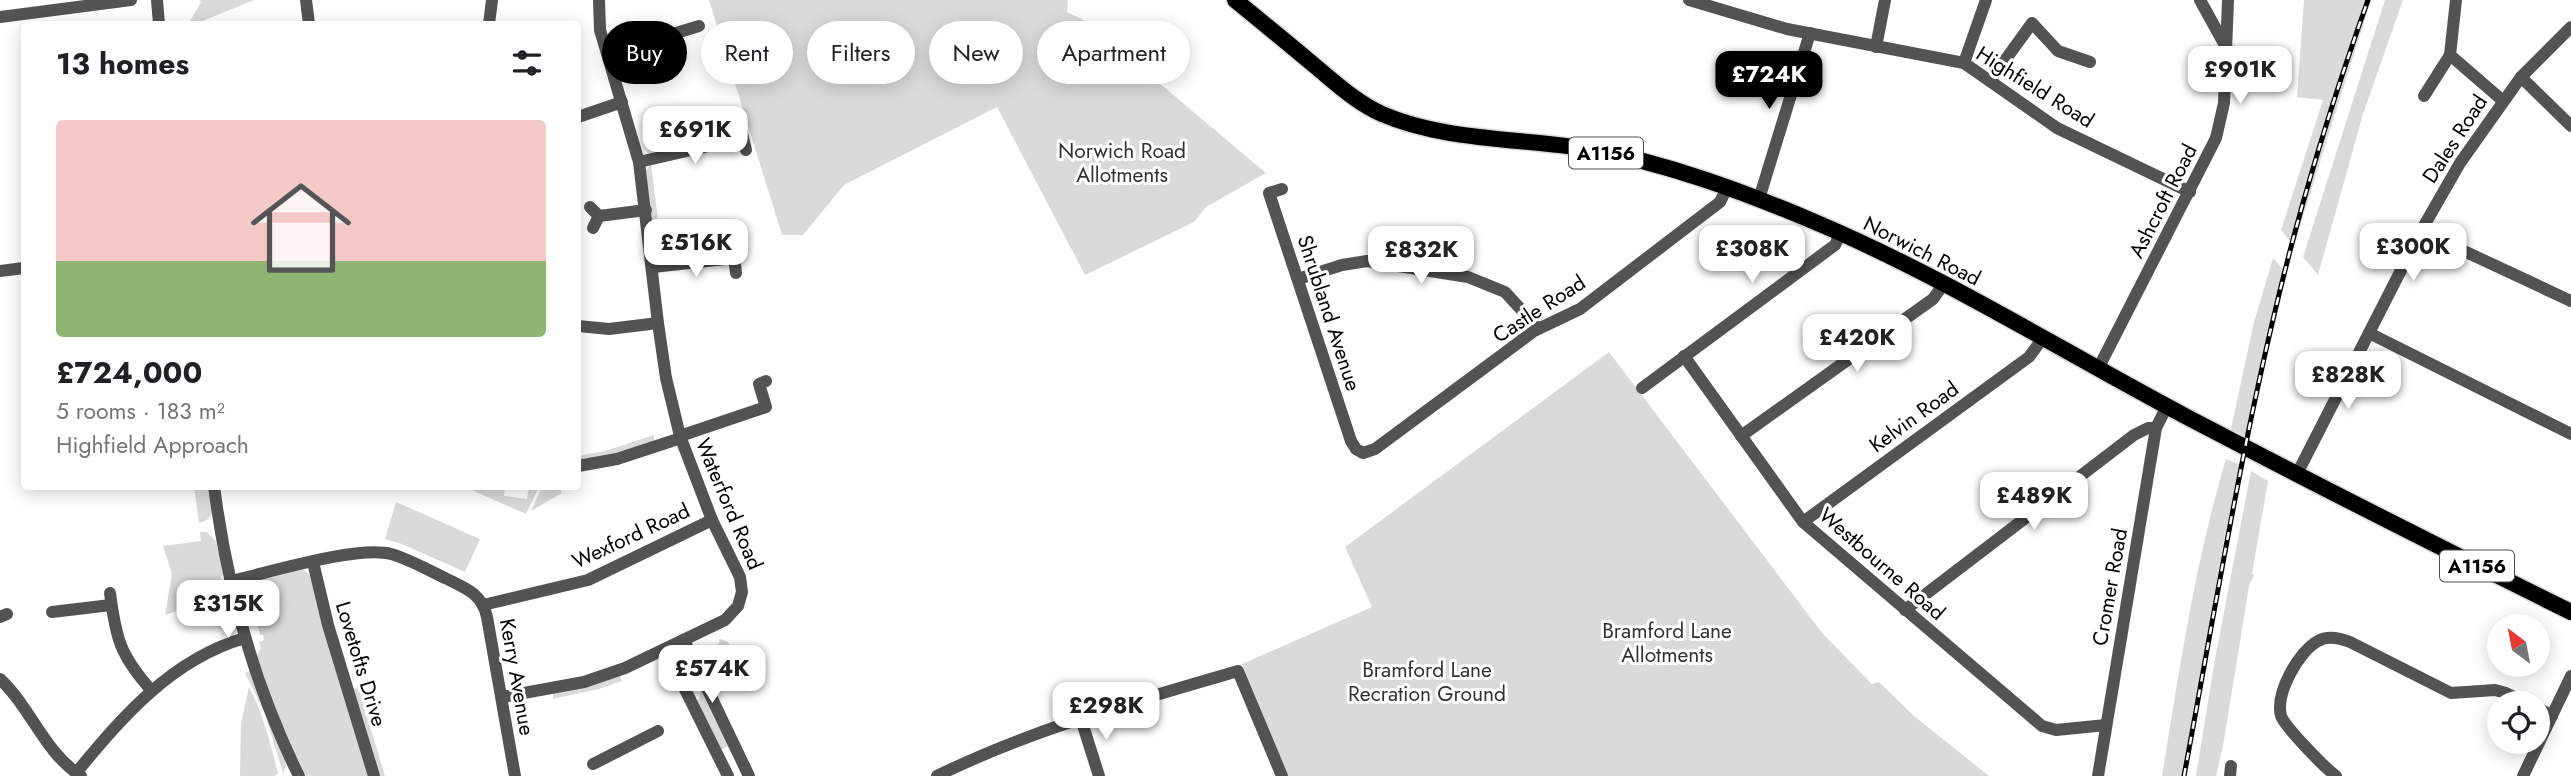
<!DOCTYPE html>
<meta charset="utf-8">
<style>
:root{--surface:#fff;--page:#f2f2f2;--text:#202124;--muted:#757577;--accent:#000}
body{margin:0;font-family:Jost,sans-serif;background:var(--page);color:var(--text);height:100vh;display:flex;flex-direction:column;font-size:26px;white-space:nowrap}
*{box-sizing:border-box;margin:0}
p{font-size:23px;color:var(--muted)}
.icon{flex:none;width:38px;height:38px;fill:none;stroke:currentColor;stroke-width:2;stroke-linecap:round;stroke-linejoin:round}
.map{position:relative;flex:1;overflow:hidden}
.sheet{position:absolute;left:21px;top:21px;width:560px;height:469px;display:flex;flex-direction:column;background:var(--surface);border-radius:7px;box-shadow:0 4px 18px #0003}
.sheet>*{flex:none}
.hud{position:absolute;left:602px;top:21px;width:665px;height:63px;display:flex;gap:14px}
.needle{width:46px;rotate:328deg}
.tools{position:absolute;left:2487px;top:614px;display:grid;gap:14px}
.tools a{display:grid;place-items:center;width:63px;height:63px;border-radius:50%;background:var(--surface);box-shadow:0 4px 18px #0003;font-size:35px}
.price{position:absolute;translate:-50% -60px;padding:0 16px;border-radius:14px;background:#fff;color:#222;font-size:23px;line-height:46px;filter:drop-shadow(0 2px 4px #0008)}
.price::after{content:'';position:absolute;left:50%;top:42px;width:21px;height:16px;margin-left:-10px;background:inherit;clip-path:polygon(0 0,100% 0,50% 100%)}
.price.current{background:var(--accent);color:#fff}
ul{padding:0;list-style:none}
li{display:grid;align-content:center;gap:14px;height:371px;padding:0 35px}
li span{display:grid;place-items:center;height:217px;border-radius:7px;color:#555}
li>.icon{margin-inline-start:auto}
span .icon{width:126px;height:126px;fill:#fffc;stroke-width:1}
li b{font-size:30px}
h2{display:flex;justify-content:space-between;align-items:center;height:84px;padding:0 35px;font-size:30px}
.chip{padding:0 24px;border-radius:32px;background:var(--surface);box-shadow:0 4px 18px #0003;font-size:24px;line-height:63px}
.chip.current{background:var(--accent);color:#fff}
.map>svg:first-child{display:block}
.green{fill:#dadada}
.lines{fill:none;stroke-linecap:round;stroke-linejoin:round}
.major-casing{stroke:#dbdbdb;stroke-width:19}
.minor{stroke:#535353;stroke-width:12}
.major{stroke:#000;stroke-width:16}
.rail-casing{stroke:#000;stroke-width:5}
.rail{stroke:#fff;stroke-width:2.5;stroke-dasharray:8;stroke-linecap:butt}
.labels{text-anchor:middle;stroke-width:6;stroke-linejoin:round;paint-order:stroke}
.shield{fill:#fff;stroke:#4c4c4c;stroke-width:2}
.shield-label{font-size:19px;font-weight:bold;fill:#000}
.street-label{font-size:21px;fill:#000;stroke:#fff}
.park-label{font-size:21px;fill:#313131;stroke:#fff}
</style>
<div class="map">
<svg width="2571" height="776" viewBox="0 0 2571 776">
<rect width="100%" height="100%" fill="#fff"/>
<g class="green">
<path d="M199 0H254L195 24 190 21 201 2Z"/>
<path d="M709 0H1068L1067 12 1096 26 1114 45 1266 173 1206 207 1194 222 1085 275 997 107 844 185 803 235H782Z"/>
<path d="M2304 0H2371L2295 242 2289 240 2281 230 2323 100 2297 97Z"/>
<path d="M2385 0H2403L2363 114 2318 275 2303 257Z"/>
<path d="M651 164 659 227H651L645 171Z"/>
<path d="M2273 258 2286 273 2246 442 2230 433 2254 322Z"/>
<path d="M1609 352 1823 634 1872 684 1879 682 1914 716 1989 776H1288L1242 664 1372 607 1345 547Z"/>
<path d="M654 435V442L610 457 578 463V456L605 451Z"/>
<path d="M2226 459 2241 465 2224 540 2183 776H2162C2179 672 2195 562 2226 459Z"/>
<path d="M2251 471 2268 481 2252 574 2254 575 2249 586 2223 746 2216 776H2196L2215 659Z"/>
<path d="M194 487H209L212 514 207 520 199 523Z"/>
<path d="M465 487H505L504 496 527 499 529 487H539L526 514Z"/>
<path d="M542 487H559L562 493 531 511Z"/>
<path d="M396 502 480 539 465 572 402 544 385 539Z"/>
<path d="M200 532H207L216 541 224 575 221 576 224 631 207 605 197 604 165 615 172 574 163 546 201 541Z"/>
<path d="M303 569 311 576 371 776H306L276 712 257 655 261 649 259 642 264 640 263 635H260L248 582Z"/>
<path d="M720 639 728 642 735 657 711 669Z"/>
<path d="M250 671 285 758 286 766 283 773 264 711 245 673Z"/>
<path d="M619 674 622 681 599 689 553 699V691Z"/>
<path d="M249 687C263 714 270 743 278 773L274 776H240L241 723Z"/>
<path d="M358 687 385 776H377L352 690Z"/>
<path d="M702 688 730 745 719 751 697 705Z"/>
</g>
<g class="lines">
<g class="major-casing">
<path id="major" d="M1235 0C1262 22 1289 44 1315 66 1337 84 1357 103 1382 114 1444 141 1521 138 1588 149 1666 163 1742 191 1815 222 1943 276 2062 351 2185 416 2313 483 2441 548 2571 612"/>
</g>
<g class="minor">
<path d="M157 0 159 24"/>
<path d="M306 0 309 24"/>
<path d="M1689 0 1787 29 1964 63 2057 128 2190 192"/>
<path d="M2200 0 2227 49"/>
<path d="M2456 0 2450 55 2502 100"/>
<path d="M0 17 131 0"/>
<path d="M489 24 492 0"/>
<path d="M1876 47 1885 0"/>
<path d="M607 54 699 26"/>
<path d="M1964 63 1986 0"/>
<path d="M2521 77 2571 126"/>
<path d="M1990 81 2032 23 2058 51 2090 62"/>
<path d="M2424 96 2450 55"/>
<path d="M578 117 622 102"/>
<path d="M740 126 746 150"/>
<path d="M639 162 743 138"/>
<path d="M1282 189 1269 193 1351 441 1356 449 1363 453 1375 449 1534 331 1580 309 1720 202 1727 188"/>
<path d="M1759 199 1810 33"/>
<path d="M590 207 599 216 593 228"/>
<path d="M599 216 646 210"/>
<path d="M2421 231 2571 301"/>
<path d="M733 246 736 273"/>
<path d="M653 267 734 258"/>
<path d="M0 271 24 268"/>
<path d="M1298 279 1342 265 1367 261 1468 277 1505 292 1538 328"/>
<path d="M578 326 609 329 658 323"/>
<path d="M2369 333 2571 434"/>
<path d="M1684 356 1803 522 2042 726 2056 730 2106 725"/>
<path d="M2099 367 2216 138 2224 103 2228 0"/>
<path d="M1642 388 1835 245 1841 233"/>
<path d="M680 436 766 407 759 384 766 381"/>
<path d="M1741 436 1933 299 1943 285"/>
<path d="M578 466 617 459 681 438"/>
<path d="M2297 474 2421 231 2460 163 2521 77 2571 27"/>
<path d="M214 486C227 587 254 685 299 776"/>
<path d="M1803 522 2029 357 2043 338"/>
<path d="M313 562 328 625 374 776"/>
<path d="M231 581C267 573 358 545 391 554 409 559 428 570 445 578 465 588 482 593 487 617L515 776"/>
<path d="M110 593C116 639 120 655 151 690"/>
<path d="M483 605 588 580 712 520"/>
<path d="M1905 610 2134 435 2148 428H2156"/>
<path d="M52 612 111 605"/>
<path d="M0 617 7 614"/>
<path d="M684 640 749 776"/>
<path d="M665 649 728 776"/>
<path d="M0 679C31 708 44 752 81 776"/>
<path d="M502 697 584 682 625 668 725 620 738 606 742 592 740 577 712 520 680 436 666 378 658 323 639 162 600 30 599 0"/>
<path d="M2538 708 2552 716"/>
<path d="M1081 719 1099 776"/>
<path d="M593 764 658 731"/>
<path d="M76 773C123 716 172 659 245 638"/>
<path d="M937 776C1032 729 1136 701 1238 671L1282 776"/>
<path d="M2098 776 2156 428 2167 406"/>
<path d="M2230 776 2231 766"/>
<path d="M2336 776C2325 768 2285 727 2281 716 2275 693 2299 651 2318 641 2328 635 2340 638 2350 642L2451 693 2495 690 2506 693 2528 704"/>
<path d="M2523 776 2571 676"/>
</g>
<use href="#major" class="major"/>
<g class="rail-casing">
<path id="rail" d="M2184 776C2218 594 2247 411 2295 232 2316 154 2341 76 2368 0"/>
</g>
<use href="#rail" class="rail"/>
</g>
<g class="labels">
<g class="shield">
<rect x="1569" y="137.5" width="74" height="31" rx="5"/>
<rect x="2440" y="550.5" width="74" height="31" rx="5"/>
</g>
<g class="shield-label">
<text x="1606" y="160">A1156</text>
<text x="2477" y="573">A1156</text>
</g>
<g class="street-label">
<text transform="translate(2035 87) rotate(32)" y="7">Highfield Road</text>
<text transform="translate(2455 139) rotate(-57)" y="7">Dales Road</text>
<text transform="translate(2163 201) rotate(-63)" y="7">Ashcroft Road</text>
<text transform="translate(1922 251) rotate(27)" y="7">Norwich Road</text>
<text transform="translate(1539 309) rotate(-33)" y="7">Castle Road</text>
<text transform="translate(1329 313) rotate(72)" y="7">Shrubland Avenue</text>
<text transform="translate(1914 417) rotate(-36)" y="7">Kelvin Road</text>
<text transform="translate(729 504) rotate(67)" y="7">Waterford Road</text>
<text transform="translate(631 536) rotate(-25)" y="7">Wexford Road</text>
<text transform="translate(1882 564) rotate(41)" y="7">Westbourne Road</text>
<text transform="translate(2110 587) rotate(-80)" y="7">Cromer Road</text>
<text transform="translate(361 664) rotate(73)" y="7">Lovetofts Drive</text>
<text transform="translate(517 677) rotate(80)" y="7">Kerry Avenue</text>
</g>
<g class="park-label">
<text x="1122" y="158">Norwich Road<tspan x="1122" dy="24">Allotments</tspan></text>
<text x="1667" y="638">Bramford Lane<tspan x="1667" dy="24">Allotments</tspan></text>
<text x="1427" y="677">Bramford Lane<tspan x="1427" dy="24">Recration Ground</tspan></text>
</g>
</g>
</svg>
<div class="tools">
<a><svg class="needle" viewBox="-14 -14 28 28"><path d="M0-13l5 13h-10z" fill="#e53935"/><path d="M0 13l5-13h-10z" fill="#757577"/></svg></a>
<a><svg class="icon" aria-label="locate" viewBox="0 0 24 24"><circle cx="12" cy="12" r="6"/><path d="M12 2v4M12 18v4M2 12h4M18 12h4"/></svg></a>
</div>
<b class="price" style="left:2240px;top:106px">£901K</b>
<b class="price current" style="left:1769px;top:111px">£724K</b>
<b class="price" style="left:695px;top:166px">£691K</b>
<b class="price" style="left:696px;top:279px">£516K</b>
<b class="price" style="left:2413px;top:283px">£300K</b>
<b class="price" style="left:1752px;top:285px">£308K</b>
<b class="price" style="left:1421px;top:286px">£832K</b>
<b class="price" style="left:1857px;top:374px">£420K</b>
<b class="price" style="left:2348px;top:411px">£828K</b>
<b class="price" style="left:2034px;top:532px">£489K</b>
<b class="price" style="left:228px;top:640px">£315K</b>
<b class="price" style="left:712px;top:705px">£574K</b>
<b class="price" style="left:1106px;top:742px">£298K</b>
<div class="hud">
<a class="chip current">Buy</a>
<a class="chip">Rent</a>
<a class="chip">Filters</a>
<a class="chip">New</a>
<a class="chip">Apartment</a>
</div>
<section class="sheet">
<h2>13 homes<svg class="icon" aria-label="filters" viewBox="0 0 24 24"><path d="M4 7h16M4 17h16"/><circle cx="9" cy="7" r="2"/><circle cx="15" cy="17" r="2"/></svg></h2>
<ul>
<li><span style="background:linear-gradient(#f6c9c9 65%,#8fb573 0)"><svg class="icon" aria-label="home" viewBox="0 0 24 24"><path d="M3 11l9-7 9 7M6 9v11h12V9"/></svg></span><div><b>£724,000</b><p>5 rooms · 183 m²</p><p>Highfield Approach</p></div></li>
</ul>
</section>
</div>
